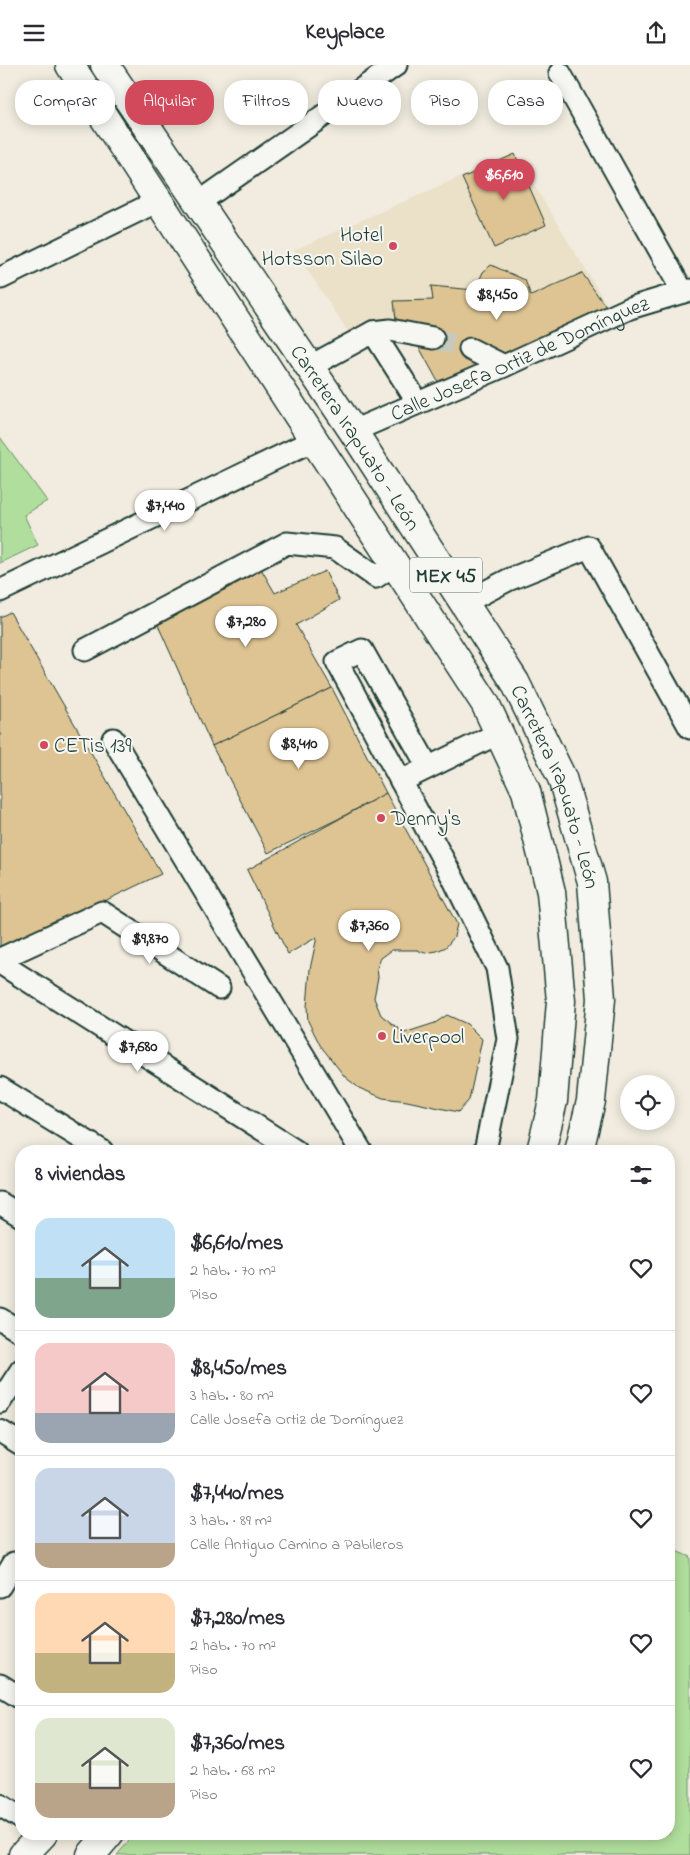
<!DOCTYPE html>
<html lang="es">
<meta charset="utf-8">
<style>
:root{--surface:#fff;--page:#f7f7f7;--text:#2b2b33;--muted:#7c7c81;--line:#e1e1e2;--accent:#d1495b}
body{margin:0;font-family:"Indie Flower",sans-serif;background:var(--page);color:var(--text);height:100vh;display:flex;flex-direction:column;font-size:19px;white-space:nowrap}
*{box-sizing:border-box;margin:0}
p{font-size:16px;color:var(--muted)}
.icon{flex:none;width:28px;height:28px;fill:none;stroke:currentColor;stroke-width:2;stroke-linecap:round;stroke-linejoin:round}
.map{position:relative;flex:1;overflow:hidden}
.sheet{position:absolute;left:15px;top:1080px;width:660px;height:695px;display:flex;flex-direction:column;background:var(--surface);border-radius:20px;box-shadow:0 2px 12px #0003}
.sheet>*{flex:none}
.banner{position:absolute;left:15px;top:15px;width:660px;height:45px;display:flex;gap:10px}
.tools{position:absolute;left:620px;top:1010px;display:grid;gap:10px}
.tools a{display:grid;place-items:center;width:55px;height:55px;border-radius:50%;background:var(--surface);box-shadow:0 2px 12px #0003;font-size:25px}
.price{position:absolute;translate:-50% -42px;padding:0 11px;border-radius:18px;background:#fff;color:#222;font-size:16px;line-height:32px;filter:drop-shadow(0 1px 2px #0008)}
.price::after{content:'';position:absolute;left:50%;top:30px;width:15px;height:11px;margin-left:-8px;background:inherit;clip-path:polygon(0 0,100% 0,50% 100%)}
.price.selected{background:var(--accent);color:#fff}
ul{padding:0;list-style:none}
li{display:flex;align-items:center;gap:15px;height:125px;padding:0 20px}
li+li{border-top:1px solid var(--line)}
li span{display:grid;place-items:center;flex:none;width:140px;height:100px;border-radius:15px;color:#555}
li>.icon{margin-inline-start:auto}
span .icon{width:60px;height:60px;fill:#fffc;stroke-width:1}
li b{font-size:21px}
h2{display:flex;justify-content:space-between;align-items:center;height:60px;padding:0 20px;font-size:21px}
.tag{padding:0 18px;border-radius:20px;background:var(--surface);box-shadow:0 2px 12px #0003;font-size:18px;line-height:45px}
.tag.selected{background:var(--accent);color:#fff}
header{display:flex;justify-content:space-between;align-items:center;height:65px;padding:0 20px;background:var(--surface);font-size:22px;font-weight:700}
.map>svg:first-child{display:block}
.built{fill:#ebe0c8}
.green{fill:#b0de9c;stroke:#688e68}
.building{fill:#dec493;stroke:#1f3d34}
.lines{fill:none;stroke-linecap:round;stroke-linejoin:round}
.minor-tunnel{stroke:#c7c9bd;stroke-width:21;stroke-dasharray:21 11;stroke-linecap:butt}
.minor-casing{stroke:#1f3d34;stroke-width:25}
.highway-casing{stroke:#1f3d34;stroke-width:31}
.minor{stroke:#f6f6f2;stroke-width:21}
.highway{stroke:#f6f6f2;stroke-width:28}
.poi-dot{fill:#d1495b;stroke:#f6f6f2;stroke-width:2}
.labels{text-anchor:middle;stroke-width:4;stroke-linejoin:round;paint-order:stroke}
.shield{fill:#f6f6f2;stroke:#60746d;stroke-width:1}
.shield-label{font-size:20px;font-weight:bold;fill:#1f3d34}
.poi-label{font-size:21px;fill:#1f3d34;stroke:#f6f6f2;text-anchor:start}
.street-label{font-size:21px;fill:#1f3d34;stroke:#f6f6f2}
</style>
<header><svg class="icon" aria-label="menu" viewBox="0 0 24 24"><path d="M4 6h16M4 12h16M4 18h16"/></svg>Keyplace<svg class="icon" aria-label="share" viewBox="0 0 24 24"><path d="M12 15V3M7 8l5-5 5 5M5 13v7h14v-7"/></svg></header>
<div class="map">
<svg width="690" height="1790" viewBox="0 0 690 1790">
<rect width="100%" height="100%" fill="#f1ecdf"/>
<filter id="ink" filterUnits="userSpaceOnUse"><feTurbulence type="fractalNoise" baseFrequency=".02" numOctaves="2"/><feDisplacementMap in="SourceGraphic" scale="10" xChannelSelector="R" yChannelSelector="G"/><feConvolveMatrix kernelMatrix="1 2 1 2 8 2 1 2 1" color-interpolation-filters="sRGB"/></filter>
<g filter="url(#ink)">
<path class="built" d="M512 89H515L609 243 505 297 375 254 349 268 294 185Z"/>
<g class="green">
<path d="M0 372 47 436 24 450 38 480 0 498Z"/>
<path d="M669 1483 690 1492V1790H117L135 1769H669Z"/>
</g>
<g class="building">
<path d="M515 89 546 160 494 183 462 113Z"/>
<path d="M491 200 525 215 531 231 582 208 611 249 442 324 419 282 432 281 435 265 396 255 394 236 433 235 431 221 475 225 483 207Z"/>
<path d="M256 495 275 528 325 506 339 535 296 560 332 623 212 681 153 549Z"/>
<path d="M10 547 161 809 0 886V552Z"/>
<path d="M332 623 386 728 338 754 268 788 212 681Z"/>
<path d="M386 728 457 859 454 872 446 882 437 886 425 888 417 885H392L381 893 377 903 378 912 374 933 381 950 404 968 435 958 447 950 467 959 482 974 469 1035 458 1047 407 1036 383 1033 359 1023 345 1012 320 980 308 956 307 942 310 904 317 872 288 889 247 805Z"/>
</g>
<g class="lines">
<path class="minor-tunnel" d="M433 273 470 284"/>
<g class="minor-casing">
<g id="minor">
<path d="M560 8 683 227"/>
<path d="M198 138 396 0"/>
<path d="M1 213 158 136"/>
<path d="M373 267 411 327"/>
<path d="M470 284 504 301"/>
<path d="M309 302 373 267 390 265 433 273"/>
<path id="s1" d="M353 366 504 301 630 243 690 225"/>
<path d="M0 526 314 375"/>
<path d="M464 538 508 515 589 482 690 663"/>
<path d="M85 585 287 478 335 483 376 512 395 499"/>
<path d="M113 674 361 1086"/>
<path d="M401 716 337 597 362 585 428 702"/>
<path d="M0 894 102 847 219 923"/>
<path d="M0 898 296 1086"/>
<path d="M0 1023 102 1086"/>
<path d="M485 1086 508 974 497 903 453 813 401 716 499 668"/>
<path d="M0 1138 21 1151"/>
<path d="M0 1254 21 1267"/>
<path d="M0 1337 21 1305"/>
<path d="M0 1366 21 1379"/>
<path d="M0 1521 14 1498"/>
<path d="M0 1620 21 1633"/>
<path d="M0 1740 21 1753"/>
</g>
</g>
<g class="highway-casing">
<g id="highway">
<path d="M70 0 485 638 526 726 551 827 561 936 553 1036 541 1086"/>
<path id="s2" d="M105 0 353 366 515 617 562 713 592 817 601 934 591 1036 579 1086"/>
<path d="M23 1790 43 1769"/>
<path d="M91 1790 109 1769"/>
</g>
</g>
<use href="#minor" class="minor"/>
<use href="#highway" class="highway"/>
</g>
</g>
<g class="poi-dot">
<circle cx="393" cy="181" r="5"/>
<circle cx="44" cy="680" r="5"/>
<circle cx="381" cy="753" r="5"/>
<circle cx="382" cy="971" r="5"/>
</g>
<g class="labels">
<rect class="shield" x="410" y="492.5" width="72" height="35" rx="4"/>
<g class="shield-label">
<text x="446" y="517">MEX 45</text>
</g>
<g class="poi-label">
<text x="383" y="176" text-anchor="end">Hotel<tspan x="383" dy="24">Hotsson Silao</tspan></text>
<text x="54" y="687">CETis 139</text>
<text x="391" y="760">Denny's</text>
<text x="392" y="978">Liverpool</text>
</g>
<g class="street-label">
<text dy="7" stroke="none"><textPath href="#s1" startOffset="182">Calle Josefa Ortiz de Domínguez</textPath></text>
<text dy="7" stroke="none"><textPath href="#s2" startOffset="449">Carretera Irapuato - León</textPath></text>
<text dy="7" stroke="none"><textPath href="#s2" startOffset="854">Carretera Irapuato - León</textPath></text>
</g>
</g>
</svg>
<div class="tools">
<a><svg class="icon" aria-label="locate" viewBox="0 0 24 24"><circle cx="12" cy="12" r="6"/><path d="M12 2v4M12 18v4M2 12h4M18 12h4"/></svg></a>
</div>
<b class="price selected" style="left:504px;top:136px">$6,610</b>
<b class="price" style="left:497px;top:256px">$8,450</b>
<b class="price" style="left:165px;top:467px">$7,440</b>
<b class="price" style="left:246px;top:583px">$7,280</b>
<b class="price" style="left:299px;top:705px">$8,410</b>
<b class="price" style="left:369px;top:887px">$7,360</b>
<b class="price" style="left:150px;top:900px">$9,870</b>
<b class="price" style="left:138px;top:1008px">$7,680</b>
<div class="banner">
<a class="tag">Comprar</a>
<a class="tag selected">Alquilar</a>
<a class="tag">Filtros</a>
<a class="tag">Nuevo</a>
<a class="tag">Piso</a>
<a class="tag">Casa</a>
</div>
<section class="sheet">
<h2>8 viviendas<svg class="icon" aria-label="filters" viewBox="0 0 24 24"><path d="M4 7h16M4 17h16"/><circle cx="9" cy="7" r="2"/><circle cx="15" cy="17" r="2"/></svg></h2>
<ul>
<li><span style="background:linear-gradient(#bfe0f5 60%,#7fa58c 0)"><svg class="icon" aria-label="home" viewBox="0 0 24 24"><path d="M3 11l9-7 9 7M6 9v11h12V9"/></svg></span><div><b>$6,610/mes</b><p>2 hab. · 70 m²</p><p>Piso</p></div><svg class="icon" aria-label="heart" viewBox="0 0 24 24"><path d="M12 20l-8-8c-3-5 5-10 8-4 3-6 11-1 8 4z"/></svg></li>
<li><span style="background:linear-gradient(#f6c9c9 70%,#9aa5b1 0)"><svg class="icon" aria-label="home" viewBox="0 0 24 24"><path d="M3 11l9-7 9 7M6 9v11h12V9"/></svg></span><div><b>$8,450/mes</b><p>3 hab. · 80 m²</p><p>Calle Josefa Ortiz de Domínguez</p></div><svg class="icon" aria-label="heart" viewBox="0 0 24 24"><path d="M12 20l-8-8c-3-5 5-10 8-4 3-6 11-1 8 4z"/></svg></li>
<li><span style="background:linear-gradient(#c9d6e8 75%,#b9a48a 0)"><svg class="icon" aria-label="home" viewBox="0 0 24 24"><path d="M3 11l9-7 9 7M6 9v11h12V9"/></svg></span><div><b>$7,440/mes</b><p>3 hab. · 89 m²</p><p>Calle Antiguo Camino a Pabileros</p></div><svg class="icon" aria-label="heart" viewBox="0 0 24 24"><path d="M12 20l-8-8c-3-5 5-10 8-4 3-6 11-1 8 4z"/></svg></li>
<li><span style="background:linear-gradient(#ffd9b3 60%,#c2b280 0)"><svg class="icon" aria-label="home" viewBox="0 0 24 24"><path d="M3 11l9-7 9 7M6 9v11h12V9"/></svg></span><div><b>$7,280/mes</b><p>2 hab. · 70 m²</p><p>Piso</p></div><svg class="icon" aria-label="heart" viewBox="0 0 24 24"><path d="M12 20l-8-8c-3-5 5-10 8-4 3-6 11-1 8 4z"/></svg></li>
<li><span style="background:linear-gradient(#dfe7d0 65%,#b9a48a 0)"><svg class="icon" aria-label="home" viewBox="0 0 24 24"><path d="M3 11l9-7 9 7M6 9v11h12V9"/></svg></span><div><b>$7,360/mes</b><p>2 hab. · 68 m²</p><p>Piso</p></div><svg class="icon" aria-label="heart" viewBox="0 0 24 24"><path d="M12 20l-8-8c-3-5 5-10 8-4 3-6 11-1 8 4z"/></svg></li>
</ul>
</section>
</div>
